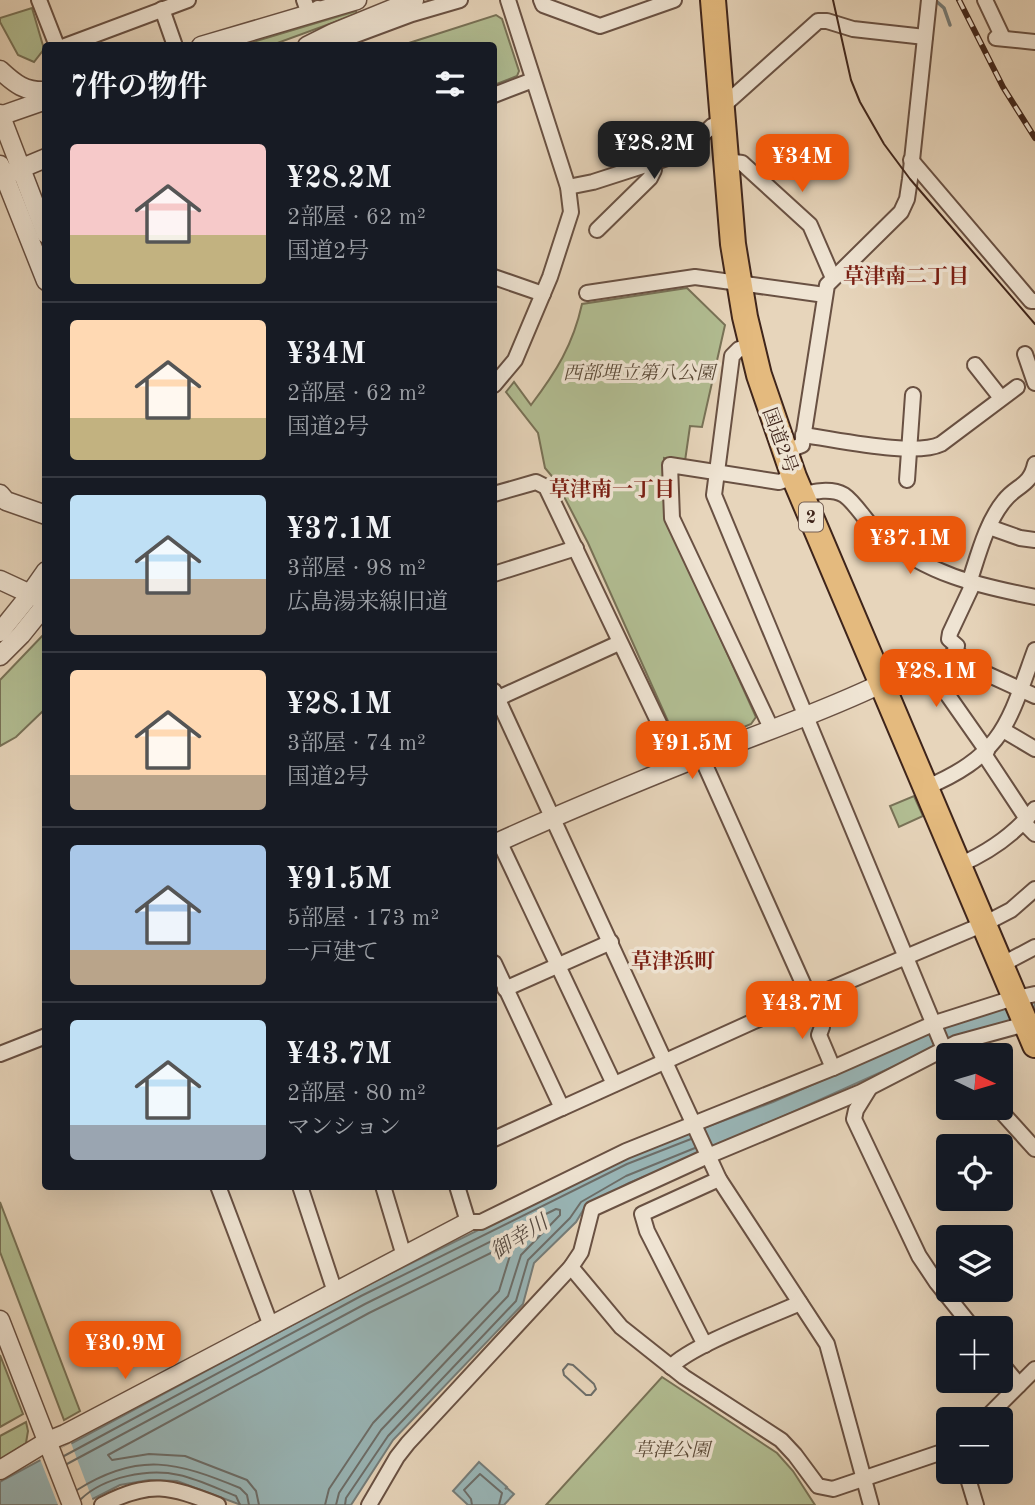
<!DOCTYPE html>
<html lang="ja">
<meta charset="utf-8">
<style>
:root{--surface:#171b24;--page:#20242c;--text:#f1f3f6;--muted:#9ea1a6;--line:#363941;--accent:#ea580c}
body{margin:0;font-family:"Old Standard TT","Noto Serif JP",serif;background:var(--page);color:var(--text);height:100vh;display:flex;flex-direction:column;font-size:26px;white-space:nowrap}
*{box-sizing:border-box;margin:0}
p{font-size:23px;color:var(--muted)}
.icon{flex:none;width:38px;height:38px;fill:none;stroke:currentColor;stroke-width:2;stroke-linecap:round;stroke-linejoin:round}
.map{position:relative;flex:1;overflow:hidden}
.sheet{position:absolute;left:42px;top:42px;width:455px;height:1148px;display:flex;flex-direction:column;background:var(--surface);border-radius:7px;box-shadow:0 7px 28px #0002}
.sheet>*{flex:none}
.needle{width:46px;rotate:95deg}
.fabs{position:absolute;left:936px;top:1043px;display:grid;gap:14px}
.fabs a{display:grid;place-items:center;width:77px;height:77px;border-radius:7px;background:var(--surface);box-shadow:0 7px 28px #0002;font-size:35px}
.price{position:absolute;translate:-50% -60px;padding:0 16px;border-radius:14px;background:var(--accent);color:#fff;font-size:23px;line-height:46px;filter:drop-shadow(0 2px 4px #0008)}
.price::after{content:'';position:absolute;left:50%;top:42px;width:21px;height:16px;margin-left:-10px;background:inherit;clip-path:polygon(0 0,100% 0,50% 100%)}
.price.active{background:#222;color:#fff}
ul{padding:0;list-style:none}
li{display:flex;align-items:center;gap:21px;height:175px;padding:0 28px}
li+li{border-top:2px solid var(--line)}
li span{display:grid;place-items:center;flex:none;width:196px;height:140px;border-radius:7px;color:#555}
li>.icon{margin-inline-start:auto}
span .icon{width:84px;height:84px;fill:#fffc;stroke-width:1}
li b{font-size:30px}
h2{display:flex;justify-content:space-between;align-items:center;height:84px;padding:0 28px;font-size:30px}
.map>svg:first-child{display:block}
.green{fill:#b2be93;stroke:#787257;stroke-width:2}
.water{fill:#99b7b9;stroke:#757d7a;stroke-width:2}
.pier{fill:#e7d5bb}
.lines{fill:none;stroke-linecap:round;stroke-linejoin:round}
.shore{stroke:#6c6e6a;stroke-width:2}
.stream{stroke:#757d7a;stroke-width:3.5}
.minor-casing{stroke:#695143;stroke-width:18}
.tertiary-casing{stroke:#695143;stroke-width:21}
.trunk-casing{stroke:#3f251b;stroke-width:28}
.minor{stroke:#efe4d3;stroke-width:14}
.tertiary{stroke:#efe4d3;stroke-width:18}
.trunk{stroke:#e4ba7e;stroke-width:24}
.tram{stroke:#3f251b;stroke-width:2}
.rail-casing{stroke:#3f251b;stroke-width:6}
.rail{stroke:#efe4d3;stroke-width:3.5;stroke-dasharray:10;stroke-linecap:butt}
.labels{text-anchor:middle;stroke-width:7;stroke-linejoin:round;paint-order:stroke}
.shield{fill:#efe4d3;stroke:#745e52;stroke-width:2}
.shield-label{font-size:18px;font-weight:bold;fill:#3f251b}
.park-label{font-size:19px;font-style:italic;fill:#5c4b39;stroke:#efe4d3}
.street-label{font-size:19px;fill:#3f251b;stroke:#efe4d3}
.neighbourhood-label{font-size:21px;font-weight:bold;fill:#7a1f14;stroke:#efe4d3}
.water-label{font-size:21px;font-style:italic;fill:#564a42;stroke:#efe4d3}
</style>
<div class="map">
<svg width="1035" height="1505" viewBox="0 0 1035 1505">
<rect width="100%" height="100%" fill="#e7d5bb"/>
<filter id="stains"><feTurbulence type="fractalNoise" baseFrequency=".00286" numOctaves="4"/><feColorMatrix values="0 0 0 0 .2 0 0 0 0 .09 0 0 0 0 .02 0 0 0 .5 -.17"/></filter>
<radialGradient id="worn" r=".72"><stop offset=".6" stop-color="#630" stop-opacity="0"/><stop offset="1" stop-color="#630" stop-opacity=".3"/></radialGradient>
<g class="green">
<path d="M32 8 44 49 34 62 18 55 0 22V18Z"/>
<path d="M356 11 357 14 272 45 240 46Z"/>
<path d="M496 15 502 19 519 71 517 76 494 85V46H410L409 43Z"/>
<path d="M687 288 725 325 702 427 690 426 685 461 664 458 665 516 756 717 751 724 691 750 680 748 588 543 556 481 545 468 538 433 506 392 514 382 531 405C556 372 573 345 582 304Z"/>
<path d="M45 633V709L16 737 0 746V680Z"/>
<path d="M914 796 923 816 899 827 890 806Z"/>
<path d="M0 1202 80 1411 64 1420 0 1252Z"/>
<path d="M0 1355 23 1414 0 1427Z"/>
<path d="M662 1377 777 1453 793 1471 815 1505H546Z"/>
<path d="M26 1422 28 1431 26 1443 0 1460V1436Z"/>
</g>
<g class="water">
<path d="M1035 999V1018L950 1041 695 1156 629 1183 585 1207 576 1222 534 1263 523 1304 393 1440 351 1505H241L177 1481 149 1480 120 1485 81 1505H0V1482L5 1479 357 1290 624 1158 773 1102 945 1026Z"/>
<path d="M479 1462 507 1487 505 1489 507 1488 514 1494 504 1505H468L453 1491Z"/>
</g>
<path class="pier" d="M71 1443 93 1501 86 1505H58L40 1459Z"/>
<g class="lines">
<g class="shore">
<path d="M568 1364 573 1365 594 1384 596 1389 591 1395H586L564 1375 563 1370Z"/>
<path d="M64 1456 361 1296 627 1164 691 1139"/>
<path d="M67 1464 365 1304 556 1209 560 1210V1215L521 1255 508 1296 381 1430 339 1493 336 1505"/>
<path d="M77 1490C139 1451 177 1462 240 1488L247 1495 249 1505"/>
<path d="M81 1499C104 1477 148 1468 179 1475 198 1479 218 1489 236 1496L240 1505"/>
<path d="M259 1505 256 1491 247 1480 185 1456 149 1454 112 1460 108 1455 369 1313 507 1245 511 1246 512 1249 499 1291 373 1423 329 1489 325 1505"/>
<path d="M345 1505 346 1498 388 1436 516 1301 528 1260 570 1218 581 1202 626 1176 695 1148"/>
<path d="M472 1505 471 1499 464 1490 480 1474 502 1493 499 1505"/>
</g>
<path class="stream" d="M936 1 944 8 950 25"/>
<g class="minor-casing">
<g id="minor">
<path d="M39 0 57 46"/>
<path d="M304 0 309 14 318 8"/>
<path d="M541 0 543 5 600 26 674 0"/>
<path d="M985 0 1003 38"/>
<path d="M162 9 175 46"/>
<path d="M996 38 1035 42"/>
<path d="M65 46 188 0"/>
<path d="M326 46 412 14 460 0"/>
<path d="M494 95 533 80"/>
<path d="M722 107 818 21H827L853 29 925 37"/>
<path d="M911 160 1031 301H1035"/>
<path d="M727 161 742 163 810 225 833 278"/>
<path d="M568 187 593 182 683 153 712 126 723 123"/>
<path d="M597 230 650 178 654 170 653 163"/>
<path d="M494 277 543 294"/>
<path d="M587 293 695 277 825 295"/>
<path d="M751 346 739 349 732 356 714 495 944 1049"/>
<path d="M1025 354 1035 383"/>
<path d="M975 365 1001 398"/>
<path d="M494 385 515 360 550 277 571 212 568 187 508 0"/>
<path d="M803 435C835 439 914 457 941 444L1017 387"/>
<path d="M784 452 802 445 827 285 901 212 907 199 910 179 929 0"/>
<path d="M907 480 913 395"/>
<path d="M494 494 536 482 546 487 679 765"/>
<path d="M802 495C813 491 832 488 844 495 856 503 868 525 880 535 929 575 976 585 1035 597"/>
<path d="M989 527 1020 538 1035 540"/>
<path d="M494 574 576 548"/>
<path d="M969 583C978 556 986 523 1004 501 1016 485 1030 487 1035 464"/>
<path d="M955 652 957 646 949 639 950 633 973 584"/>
<path d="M936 669 955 652 987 674 1035 696"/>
<path d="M883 687 896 686 936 669 947 694 987 751"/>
<path d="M494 691 719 1179 827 1344 871 1505"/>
<path d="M494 700 619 643"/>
<path d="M772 730 672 518 670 465 779 482 794 477"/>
<path d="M1003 730 1035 749"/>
<path d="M984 754 1027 819"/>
<path d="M701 756 810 999 822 1027 819 1035 833 1068"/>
<path d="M925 788C1003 755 1008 724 1035 650"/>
<path d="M1024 823 1035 834"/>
<path d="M499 841 614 1084"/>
<path d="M959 865C989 852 1014 835 1035 809"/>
<path d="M494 963 562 1108 752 1022 984 924 1011 910 1035 889"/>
<path d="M1001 965 1035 947"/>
<path d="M505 989 611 942"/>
<path d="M0 1054 46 1036"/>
<path d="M869 1089 856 1110 854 1119 919 1256 937 1283 973 1328"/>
<path d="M998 1108 1035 1149"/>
<path d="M494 1139 562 1108"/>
<path d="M218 1186 271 1326"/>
<path d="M300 1186 335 1292"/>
<path d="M383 1186 404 1256"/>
<path d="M457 1186 468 1222H481L626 1151 833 1068 935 1023 1004 1001 1035 994"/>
<path d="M571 1267 621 1327 684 1377 781 1440 795 1455 818 1486 833 1489 948 1450"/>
<path d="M705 1345 647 1231 642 1214 719 1179"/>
<path d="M1001 1363 1019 1385"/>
<path d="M671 1367C690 1346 771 1316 800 1303"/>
<path d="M985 1419 1035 1369"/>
<path d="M966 1472 976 1505"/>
<path d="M102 1505C151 1480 169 1486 218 1505"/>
<path d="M369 1505 397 1457 408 1443 571 1267 581 1252 592 1209 708 1156 861 1092 956 1043 1033 1022"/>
</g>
</g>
<g class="tertiary-casing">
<g id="tertiary">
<path d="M201 46 357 0"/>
<path d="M307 46 333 33 414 0"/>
<path d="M0 70C15 84 25 92 46 91"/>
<path d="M0 114 46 234"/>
<path d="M0 116 46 100"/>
<path d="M0 165 46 281"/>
<path d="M10 173 46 158"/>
<path d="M0 494 6 501 46 515"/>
<path d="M0 580 41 599"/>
<path d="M0 632 25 601 46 571"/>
<path d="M0 656 21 635 46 604"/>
<path d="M494 844C562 813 632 784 702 756 759 734 816 714 872 688L883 687"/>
<path d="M0 1320 72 1505"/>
<path d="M0 1470 48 1441 65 1434 468 1222"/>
</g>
</g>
<g class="trunk-casing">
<path id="trunk" d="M713 0 733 244 745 317 759 375 794 477 1035 1045"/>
</g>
<use href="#minor" class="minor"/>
<use href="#tertiary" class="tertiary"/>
<use href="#trunk" class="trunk"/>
<path class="tram" d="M833 0 851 80 860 102 884 144 910 179 1035 324"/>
<g class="rail-casing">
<path id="rail" d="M959 0 1003 87 1035 138"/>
</g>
<use href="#rail" class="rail"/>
</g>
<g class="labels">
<rect class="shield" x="799" y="502.5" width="24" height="29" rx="5"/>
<g class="shield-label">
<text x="811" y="523">2</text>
</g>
<g class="park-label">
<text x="639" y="379">西部埋立第八公園</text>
<text x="672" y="1456">草津公園</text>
</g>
<g class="street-label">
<text transform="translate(781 440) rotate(70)" y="7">国道2号</text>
</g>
<g class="neighbourhood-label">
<text x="906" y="283">草津南二丁目</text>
<text x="612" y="496">草津南一丁目</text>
<text x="673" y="968">草津浜町</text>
</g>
<g class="water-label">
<text transform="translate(519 1237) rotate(-32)" y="7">御幸川</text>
</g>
</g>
<rect width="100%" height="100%" filter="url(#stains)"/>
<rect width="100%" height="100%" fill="url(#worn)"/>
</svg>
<div class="fabs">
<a><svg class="needle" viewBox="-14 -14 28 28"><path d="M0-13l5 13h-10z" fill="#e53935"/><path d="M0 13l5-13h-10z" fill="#9ea1a6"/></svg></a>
<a><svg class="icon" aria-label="locate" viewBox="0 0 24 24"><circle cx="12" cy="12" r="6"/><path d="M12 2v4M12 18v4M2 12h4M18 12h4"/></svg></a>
<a><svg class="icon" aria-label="layers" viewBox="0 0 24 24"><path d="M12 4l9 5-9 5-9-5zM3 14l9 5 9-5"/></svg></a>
<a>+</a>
<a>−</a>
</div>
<b class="price active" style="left:654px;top:181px">¥28.2M</b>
<b class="price" style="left:802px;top:194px">¥34M</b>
<b class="price" style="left:910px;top:576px">¥37.1M</b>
<b class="price" style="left:936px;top:709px">¥28.1M</b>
<b class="price" style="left:692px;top:781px">¥91.5M</b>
<b class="price" style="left:802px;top:1041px">¥43.7M</b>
<b class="price" style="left:125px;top:1381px">¥30.9M</b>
<section class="sheet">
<h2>7件の物件<svg class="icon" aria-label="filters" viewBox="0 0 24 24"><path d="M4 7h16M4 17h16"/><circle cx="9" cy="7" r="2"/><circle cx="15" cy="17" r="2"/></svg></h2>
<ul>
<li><span style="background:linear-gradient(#f6c9c9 65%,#c2b280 0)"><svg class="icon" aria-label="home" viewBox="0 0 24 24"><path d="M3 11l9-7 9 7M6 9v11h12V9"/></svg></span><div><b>¥28.2M</b><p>2部屋 · 62 m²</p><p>国道2号</p></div></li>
<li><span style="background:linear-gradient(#ffd9b3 70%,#c2b280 0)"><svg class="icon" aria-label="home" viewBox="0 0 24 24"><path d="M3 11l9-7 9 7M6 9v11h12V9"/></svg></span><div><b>¥34M</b><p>2部屋 · 62 m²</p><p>国道2号</p></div></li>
<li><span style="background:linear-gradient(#bfe0f5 60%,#b9a48a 0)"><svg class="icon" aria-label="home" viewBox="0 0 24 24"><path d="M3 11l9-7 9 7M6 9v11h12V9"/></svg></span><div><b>¥37.1M</b><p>3部屋 · 98 m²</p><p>広島湯来線旧道</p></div></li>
<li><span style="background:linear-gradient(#ffd9b3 75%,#b9a48a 0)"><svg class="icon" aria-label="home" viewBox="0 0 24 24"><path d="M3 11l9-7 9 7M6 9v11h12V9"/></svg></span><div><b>¥28.1M</b><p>3部屋 · 74 m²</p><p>国道2号</p></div></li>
<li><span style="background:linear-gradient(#a9c7e8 75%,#b9a48a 0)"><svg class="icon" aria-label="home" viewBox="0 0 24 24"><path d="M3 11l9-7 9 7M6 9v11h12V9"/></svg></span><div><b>¥91.5M</b><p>5部屋 · 173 m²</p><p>一戸建て</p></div></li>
<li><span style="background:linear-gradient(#bfe0f5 75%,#9aa5b1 0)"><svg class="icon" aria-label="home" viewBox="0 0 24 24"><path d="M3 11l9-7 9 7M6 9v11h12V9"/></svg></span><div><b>¥43.7M</b><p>2部屋 · 80 m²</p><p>マンション</p></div></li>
</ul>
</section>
</div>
